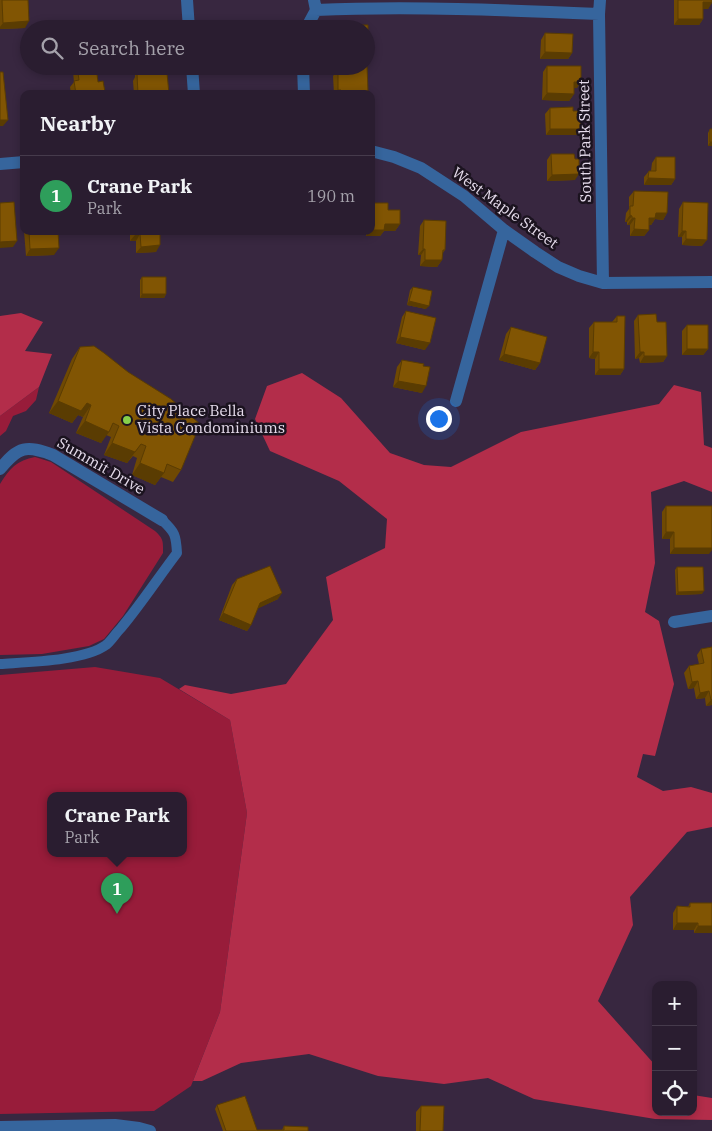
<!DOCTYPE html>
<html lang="en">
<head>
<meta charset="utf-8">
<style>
	body { margin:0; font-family:"IBM Plex Serif",serif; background:#322638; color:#f1f3f6 }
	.controls { position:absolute; right:15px; bottom:15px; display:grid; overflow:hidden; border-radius:10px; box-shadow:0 2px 8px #0003 }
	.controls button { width:45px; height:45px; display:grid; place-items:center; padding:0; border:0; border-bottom:1px solid #463b4c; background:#2a1d30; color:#f1f3f6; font:25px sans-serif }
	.you { position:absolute; left:438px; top:418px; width:18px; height:18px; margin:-12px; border:4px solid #fff; border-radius:50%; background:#1a73e8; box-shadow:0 0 0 8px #1a73e833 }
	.badge { display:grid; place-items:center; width:32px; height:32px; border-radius:50%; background:#86cf4b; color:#fff; font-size:16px; font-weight:700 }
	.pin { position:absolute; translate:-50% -41px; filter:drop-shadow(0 1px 2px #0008) }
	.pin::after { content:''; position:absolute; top:26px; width:18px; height:15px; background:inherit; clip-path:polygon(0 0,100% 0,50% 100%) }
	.popup { position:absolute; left:47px; top:792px; width:140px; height:65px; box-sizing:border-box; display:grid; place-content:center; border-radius:10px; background:#2a1d30; filter:drop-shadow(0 1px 4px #0005); font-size:16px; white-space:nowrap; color:#a5a2ab }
	.popup b { font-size:19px; color:#f1f3f6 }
	.popup::after { content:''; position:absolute; left:50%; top:100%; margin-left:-10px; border:10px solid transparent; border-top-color:#2a1d30 }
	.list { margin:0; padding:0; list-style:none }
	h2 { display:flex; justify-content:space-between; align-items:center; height:65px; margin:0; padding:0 20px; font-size:21px }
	h2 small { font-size:16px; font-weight:400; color:#a5a2ab }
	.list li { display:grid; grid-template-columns:32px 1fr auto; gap:15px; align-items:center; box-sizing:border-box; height:80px; padding:0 20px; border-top:1px solid #463b4c }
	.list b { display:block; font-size:19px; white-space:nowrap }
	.list p { margin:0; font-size:16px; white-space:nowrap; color:#a5a2ab }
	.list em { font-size:16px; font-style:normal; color:#a5a2ab }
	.icon { flex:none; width:28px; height:28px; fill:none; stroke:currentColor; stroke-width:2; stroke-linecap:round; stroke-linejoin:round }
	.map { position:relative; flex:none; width:712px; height:1131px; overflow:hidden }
	.search { position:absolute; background:#2a1d30; box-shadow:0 2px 8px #0003; left:20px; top:20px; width:355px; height:55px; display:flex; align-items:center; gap:12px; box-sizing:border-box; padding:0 18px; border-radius:28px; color:#a5a2ab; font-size:19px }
	.panel { position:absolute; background:#2a1d30; box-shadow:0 2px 8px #0003; left:20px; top:90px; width:355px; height:145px; border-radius:10px }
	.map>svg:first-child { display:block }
	.green { fill:#981c3a; fill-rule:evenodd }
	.forest { fill:#b32d4a }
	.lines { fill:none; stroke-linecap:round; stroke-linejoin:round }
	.service { stroke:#36659d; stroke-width:10 }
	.minor { stroke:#36659d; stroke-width:12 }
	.wall { fill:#6f4903 }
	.shaded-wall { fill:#5a3c02 }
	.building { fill:#815503; stroke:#5a3c02 }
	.poi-dot { fill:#86cf4b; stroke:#1b131f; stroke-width:2 }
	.labels { text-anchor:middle; stroke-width:5; stroke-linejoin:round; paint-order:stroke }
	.street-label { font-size:15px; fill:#e6dcec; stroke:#1b131f }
	.poi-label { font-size:15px; fill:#e6dcec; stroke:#1b131f; text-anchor:start }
</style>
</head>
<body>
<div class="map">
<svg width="712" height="1131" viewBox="0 0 712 1131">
	<rect width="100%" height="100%" fill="#382740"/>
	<!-- green -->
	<path class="green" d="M39,387L36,400L26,411L13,416L6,431L0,436V416Z
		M35,457L51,462L155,531C164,539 163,542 163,553L123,616L104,639L89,646L42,654L0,655V484C9,469 17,460 35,457Z
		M95,667L160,678L230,720L247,813L220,1012L191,1086L154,1111L0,1114V675ZM51,795H183V853H51Z"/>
	<!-- forest -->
	<path class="forest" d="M21,313L43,322L25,351L52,354L39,387L0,416V316Z
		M302,373L341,398L390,453L424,465L451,467L521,432L659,404L674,385L701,392L704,445L712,448V492L684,481L651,492L655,563L645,612L659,621L674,684L655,756L643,754L637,777L663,791L691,787L712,793V827L687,832L630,897L633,925L598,1001L656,1066V1112H693V1095L712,1098V1120L655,1119L534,1099L488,1078L444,1084L378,1076L309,1054L241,1063L202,1081H193L220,1012L247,813L230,720L179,689L185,685L231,694L286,684L333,620L326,577L385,548L387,519L339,481L270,451L255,419L267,386Z"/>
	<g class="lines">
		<!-- service -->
		<path class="service" d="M0,664C27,662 84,661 106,645C111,641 116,633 121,628C141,604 158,578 177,553C176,535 175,532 162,520"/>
		<!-- minor -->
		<path class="minor" d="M187,0L189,29
			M600,0L599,14L603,283
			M316,10C410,6 505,10 599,14
			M307,29L309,23L316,10L314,0
			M192,66L194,94
			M303,66L304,94
			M371,151L394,157L421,168L464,196L504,230L535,252L558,267L579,276L603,283L712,282
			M0,164L24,162
			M456,401L504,230
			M0,469C19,446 26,445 53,455L162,520
			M674,622L712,616
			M0,1127L115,1125L139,1128L150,1131"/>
	</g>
	<!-- wall -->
	<path class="wall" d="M0,0H28L25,28L0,29Z
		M674,0H712L708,9H703V19L699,25H674Z
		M545,33L572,53L568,59H540L541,40Z
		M77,66H96L98,82L104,94H71L70,87L74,82L73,72Z
		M137,66H162V73L169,94H134L133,81L135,77V69Z
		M547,66L577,88H574V94L569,101L542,100L543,72Z
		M341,67L368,91L366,94H334L333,76L338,70H339Z
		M550,108L573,111L577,135H546L545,114Z
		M710,129L712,146H708V133Z
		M551,154L575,180L547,181V160Z
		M656,157L675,179L671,185H644V177L649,171H651L652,163Z
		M634,191L667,213L663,220L655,219L651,225H649V230L644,236H630V225H627V222H625L626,213L629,209V197Z
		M683,202L702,246L682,245V237H678L679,209Z
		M388,210L400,224L395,231H384L380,236H366V231H371Z
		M424,220L445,250L442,254V260L437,267L420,266L421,255H418L420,226Z
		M24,231H58L54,255L26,256Z
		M130,231H160L156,252L136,253V241H130Z
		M142,277L166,294L164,298H140V280Z
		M413,287L426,309L407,305L410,290Z
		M406,311L425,350L396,343L402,317Z
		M638,315L657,322L667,356L663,362L640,363L639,358L635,359L634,321Z
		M617,316L624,369L620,375H595V359L589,358V328L594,322H612Z
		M687,325L708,349L703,355H682V331Z
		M511,327L540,363L535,370L499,360L506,334Z
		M80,347L128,372L181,470L173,482L161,477L155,485L132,475L137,458L133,456L127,463L104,455L111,437L106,435L101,443L76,433L83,417L78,415L72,423L49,413L72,359Z
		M402,360L422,393L393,387L397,367Z
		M666,506L709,554H670V539H662V512Z
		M677,567L702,594L676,595L675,570Z
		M237,579L278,599L258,608L251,625L247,631L219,620L232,585Z
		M712,647V705L706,706L705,698L696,699L694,688L688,689L684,673L689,666L699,664L697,655L701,649Z
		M690,903L712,933H694V930H673V913L677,906L688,907Z
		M217,1105L257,1130H282L284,1126L308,1131H223L215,1109Z
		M421,1106L443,1131H416V1112Z"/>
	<!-- shaded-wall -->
	<path class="shaded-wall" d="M703,2H712V3L708,9H699Z
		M678,19H703L699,25H674Z
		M29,21L25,28L0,29V27L3,23Z
		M545,52L572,53L568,59H540Z
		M574,82H581L577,88H570Z
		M338,90H341L339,94H336Z
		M368,91L366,94H340L341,92Z
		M547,93L574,94L569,101L542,100Z
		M0,120H8L3,126H0Z
		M550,129H581L577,135H546Z
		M710,142H712V146H708Z
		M579,174L575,180L547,181L552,175Z
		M648,178L675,179L671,185H644Z
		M656,213H667L663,220L655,219L651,225L645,224L649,218Z
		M630,215L632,216L627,222H625Z
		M632,218H635L630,225H627Z
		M385,224H400L395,231H384L380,236H366L369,231H371V230Z
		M634,229L649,230L644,236H630Z
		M331,231H355L353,234H329Z
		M682,231H686L682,237H678Z
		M140,234L136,241H130L135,235Z
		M686,239L707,240L702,246L682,245Z
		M17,241L13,247L0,248V242Z
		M160,245L156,252L136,253L141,247Z
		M59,248L54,255L26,256L30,249Z
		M423,249H425L421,255H418Z
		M425,260H442L437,267L420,266Z
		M142,294H166L164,298H140Z
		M409,301L429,306L426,309L407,305Z
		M400,337L430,343L425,350L396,343Z
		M687,349H708L703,355H682Z
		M593,352H599L595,359L589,358Z
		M640,352H644L639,358L635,359Z
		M504,354L540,363L535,370L499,360Z
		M644,356H667L663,362L640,363Z
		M599,369H624L620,375H595Z
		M398,381L426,386L422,393L393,387Z
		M58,401L87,403L91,405L83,417L78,415L72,423L49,413Z
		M85,421L109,432L101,443L76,433Z
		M112,443L141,444L127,463L104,455Z
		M140,463L164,473L155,485L132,475Z
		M666,532H674L670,539H662Z
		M674,548H712V550L709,554H670Z
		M704,591L702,594L676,595L678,592Z
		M282,593L278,599L255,610L260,603Z
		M223,613L251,625L247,631L219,620Z
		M698,681L694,688L688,689L692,682Z
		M709,691L705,698L696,699L700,693Z
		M712,699V705L706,706L711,700Z
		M677,923H698L694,930H673Z
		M698,926H712V933H694Z"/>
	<!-- building -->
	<path class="building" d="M2,0H28L29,21L3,23Z
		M678,0H712V2H703V19H678Z
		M343,25H368V50H366V29H340H342Z
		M545,33L573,34L572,53L545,52Z
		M77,66H96L98,82L103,81L105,92L98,94H76L74,81L79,80Z
		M140,66H162V73H167L169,94H138L137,74H140Z
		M367,66L368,91L341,92V90H338V70H341V67Z
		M547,66H581V82H574V94L547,93Z
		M0,72H3L8,120H0Z
		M573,107V111H581V129H550V108Z
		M710,129H712V142H710Z
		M551,154H574L575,159H579V174L552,175Z
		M656,157H675V179L648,178L649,171H656Z
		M634,191L668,192L667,213H656L655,218H649V230L634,229L635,218H632V216L630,215V206H633Z
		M14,202L17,241L0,242V203Z
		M683,202L708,203L707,240L686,239V231H682Z
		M371,203H388V210H400V224H385L384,230H371Z
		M424,220L446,221L445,250H443L442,260H425V249H423Z
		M29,231H58L59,248L30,249Z
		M134,231H160V245L141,247L140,234L135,235Z
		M142,277H166V294H142Z
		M413,287L432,291L429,306L409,301Z
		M406,311L436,318L430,343L400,337Z
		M656,314L657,322H666L667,356H644V352H640L638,315Z
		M617,316H625L624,369H599V352H593L594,322H617Z
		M687,325H708V349H687Z
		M511,327L547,337L540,363L504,354Z
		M94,346L104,353L128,372L171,399L200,424L181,470L167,464L164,473L140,463L146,446L141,444L135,452L112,443L119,426L113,423L109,432L85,421L91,405L87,403L81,411L58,401L80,347Z
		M402,360L424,364L423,366L430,367L426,386L398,381Z
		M666,506H712V548H674V532H666Z
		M270,566L282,593L260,603L251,625L223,613L237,579Z
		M677,567H703L704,591L678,592Z
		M712,647V699L711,700L709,691L700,693L698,681L692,682L689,666L704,663L701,649Z
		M690,903H712V926H698V923H677V906L690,907Z
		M245,1096L257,1130H284V1126L308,1127V1131H226L217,1105Z
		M421,1106H444L443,1131H420Z"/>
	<!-- markers -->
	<circle class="poi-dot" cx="127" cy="420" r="5"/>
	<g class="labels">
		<!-- street labels -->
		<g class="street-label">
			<text transform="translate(585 141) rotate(-91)" y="5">South Park Street</text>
			<text transform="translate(505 208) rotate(36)" y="5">West Maple Street</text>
			<text transform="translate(101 466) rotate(30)" y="5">Summit Drive</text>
		</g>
		<!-- poi labels -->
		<g class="poi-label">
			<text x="137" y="416">City Place Bella<tspan x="137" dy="17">Vista Condominiums</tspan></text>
		</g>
	</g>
</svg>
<div class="controls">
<button>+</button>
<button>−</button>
<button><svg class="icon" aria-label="locate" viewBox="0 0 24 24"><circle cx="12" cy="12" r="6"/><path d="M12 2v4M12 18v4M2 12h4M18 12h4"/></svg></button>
</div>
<div class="you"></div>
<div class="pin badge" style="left:117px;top:914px;background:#2e9e5b">1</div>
<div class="popup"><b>Crane Park</b>Park</div>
<div class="search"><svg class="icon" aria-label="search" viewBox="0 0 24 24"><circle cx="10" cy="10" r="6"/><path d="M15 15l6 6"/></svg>Search here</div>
<section class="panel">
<h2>Nearby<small></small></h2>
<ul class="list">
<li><span class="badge" style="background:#2e9e5b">1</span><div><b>Crane Park</b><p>Park</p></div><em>190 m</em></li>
</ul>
</section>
</div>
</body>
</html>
